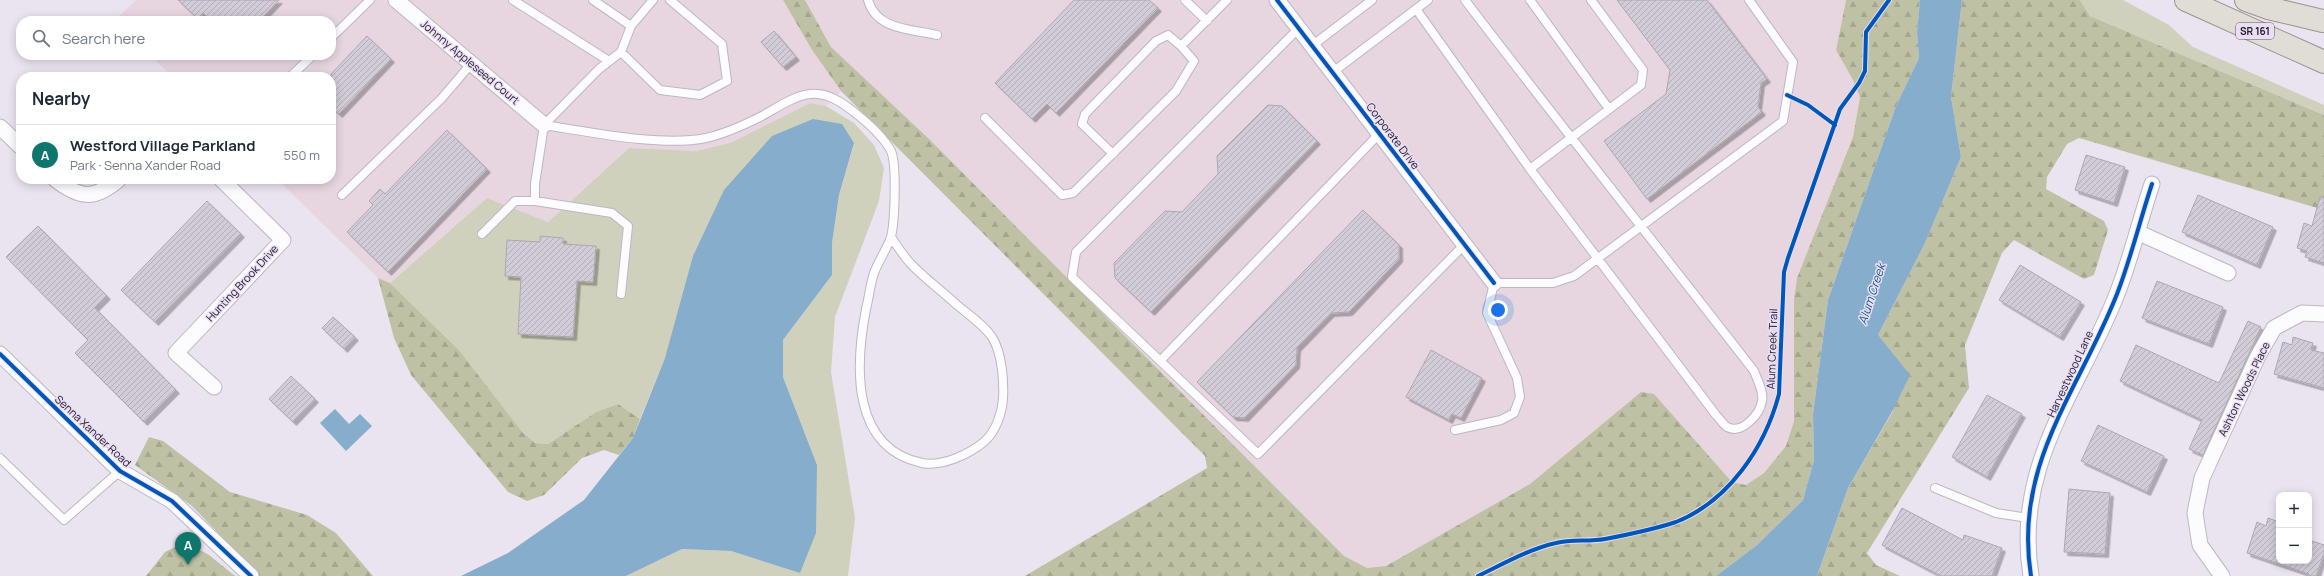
<!DOCTYPE html>
<html lang="en">
<head>
<meta charset="utf-8">
<style>
	body { margin:0; font-family:Manrope,sans-serif; background:#f6f6f7; color:#1f2937 }
	.controls { position:absolute; right:12px; bottom:12px; display:grid; overflow:hidden; border-radius:8px; box-shadow:0 2px 10px #0003 }
	.controls button { width:36px; height:36px; display:grid; place-items:center; padding:0; border:0; border-bottom:1px solid #e0e1e3; background:#fff; color:#1f2937; font:20px sans-serif }
	.you { position:absolute; left:1498px; top:310px; width:14px; height:14px; margin:-10px; border:3px solid #fff; border-radius:50%; background:#1a73e8; box-shadow:0 0 0 6px #1a73e833 }
	.badge { display:grid; place-items:center; width:26px; height:26px; border-radius:50%; background:#0f766e; color:#fff; font-size:13px; font-weight:700 }
	.pin { position:absolute; translate:-50% -33px; filter:drop-shadow(0 1px 2px #0008) }
	.pin::after { content:''; position:absolute; top:21px; width:14px; height:12px; background:inherit; clip-path:polygon(0 0,100% 0,50% 100%) }
	.list { margin:0; padding:0; list-style:none }
	h2 { display:flex; justify-content:space-between; align-items:center; height:52px; margin:0; padding:0 16px; font-size:17px }
	h2 small { font-size:13px; font-weight:400; color:#747a83 }
	.list li { display:grid; grid-template-columns:26px 1fr auto; gap:12px; align-items:center; box-sizing:border-box; height:60px; padding:0 16px; border-top:1px solid #e0e1e3 }
	.list b { display:block; font-size:15px; white-space:nowrap }
	.list p { margin:0; font-size:13px; white-space:nowrap; color:#747a83 }
	.list em { font-size:13px; font-style:normal; color:#747a83 }
	.icon { flex:none; width:22px; height:22px; fill:none; stroke:currentColor; stroke-width:2; stroke-linecap:round; stroke-linejoin:round }
	.map { position:relative; flex:none; width:2324px; height:576px; overflow:hidden }
	.search { position:absolute; background:#fff; box-shadow:0 2px 10px #0003; left:16px; top:16px; width:320px; height:44px; display:flex; align-items:center; gap:10px; box-sizing:border-box; padding:0 14px; border-radius:16px; color:#747a83; font-size:15px }
	.panel { position:absolute; background:#fff; box-shadow:0 2px 10px #0003; left:16px; top:72px; width:320px; height:112px; border-radius:16px }
	.map>svg:first-child { display:block }
	.commercial { fill:#e7d6e0 }
	.green { fill:#d0d1bc }
	.forest { fill:url(#forest-firs) }
	.water { fill:#86adcb }
	.building { fill:url(#building-hatch); stroke:#aca8b1; filter:url(#shadow) }
	.lines { fill:none; stroke-linecap:round; stroke-linejoin:round }
	.lane-casing { stroke:#bcb7c1; stroke-width:10 }
	.street-casing { stroke:#bcb7c1; stroke-width:17 }
	.primary-casing { stroke:#9b948b; stroke-width:24 }
	.lane { stroke:#fcfbfd; stroke-width:8 }
	.street { stroke:#fcfbfd; stroke-width:15 }
	.primary { stroke:#e0dcd6; stroke-width:22 }
	.cycleway-casing { stroke:#eadef6; stroke-width:6 }
	.cycleway { stroke:#0057b8; stroke-width:4 }
	.labels { text-anchor:middle; stroke-width:3; stroke-linejoin:round; paint-order:stroke }
	.shield { fill:#eadef6; stroke:#605966; stroke-width:1 }
	.shield-label { font-size:10px; font-weight:bold; fill:#252029 }
	.street-label { font-size:11px; fill:#252029; stroke:#eadef6 }
	.water-label { font-size:12px; font-style:italic; fill:#135a80; stroke:#eadef6 }
</style>
</head>
<body>
<div class="map">
<svg width="2324" height="576" viewBox="0 0 2324 576">
	<defs>
		<pattern id="forest-firs" width="22" height="20" patternUnits="userSpaceOnUse"><rect width="22" height="20" fill="#bfc1a5"/><path d="M5 1l3.5 6h-7zM16 11l3.5 6h-7z" fill="#a4a68e"/></pattern>
		<pattern id="building-hatch" width="6" height="6" patternUnits="userSpaceOnUse"><rect width="6" height="6" fill="#d1ccd7"/><path d="M-1 1l2-2M0 6l6-6M5 7l2-2" fill="none" stroke="#b3afb9"/></pattern>
		<filter id="shadow"><feDropShadow dx="3.5" dy="3.5" stdDeviation="0" flood-color="#0004"/></filter>
	</defs>
	<rect width="100%" height="100%" fill="#eae4f0"/>
	<!-- commercial -->
	<path class="commercial" d="M136,0H783L812,50L841,91L826,106L810,103L730,143L696,151L629,148L548,222L487,198L390,283L378,278L277,179H331V77H173L150,55H331V21L115,20Z
		M805,0H1846L1836,50L1853,80L1860,97L1853,137L1797,278L1794,299V421L1786,446L1764,473L1746,485L1732,482L1654,394L1641,392L1530,484L1386,566L1367,568L1344,557L831,47Z"/>
	<!-- green -->
	<path class="green" d="M2080,0H2123L2169,25L2193,47L2324,105V115L2090,16Z
		M810,103L826,106L854,123L874,145L884,168L879,201L835,317L831,372L855,518L848,576H626L682,549L731,551L800,573L817,465L783,377V340L832,275V243L839,195L854,144L665,358L640,419L618,404L596,412L548,444L535,443L522,433L459,350L390,283L487,198L548,222L629,148L696,151L730,143Z"/>
	<!-- forest -->
	<path class="forest" d="M783,0H805L831,47L929,139L1344,556L1367,568L1386,566L1530,484L1641,392L1654,394L1732,482L1746,485L1764,473L1786,446L1794,421V299L1797,278L1853,137L1860,97L1853,80L1836,50L1846,0H1920L1917,32L1919,58L1896,106L1828,300L1813,414L1814,460L1803,500L1757,545L1716,576H1025L1207,468L1205,456L841,91L812,50Z
		M1962,0H2080L2090,16L2324,115V210L2079,138L2067,144L2047,177L2046,189L2104,221L2108,230L2094,275L2084,279L2014,240L2002,253L1965,345L1969,388L1867,553L1876,565L1900,576H1817L1848,488L1893,411L1878,335L1925,243L1961,157L1951,97Z
		M378,278L390,283L459,350L522,432L535,443L548,444L596,412L618,404L640,419L633,438L619,455L604,450L582,458L544,495L527,501L508,492L411,375L394,338Z
		M149,437L163,441L230,492L307,515L336,533L373,576H260L192,506L135,465Z
		M185,542L209,555L235,576H146L165,552Z"/>
	<!-- water -->
	<path class="water" d="M1920,0H1962L1951,97L1961,157L1925,243L1878,335L1910,375L1893,410L1848,488L1817,576H1716L1757,545L1803,500L1814,460L1813,414L1828,300L1896,106L1919,58L1917,32Z
		M813,119L842,124L854,143L839,195L832,243V275L783,340V377L817,465L816,533L800,573L731,551L682,549L626,576H461L508,553L584,500L633,438L665,358L693,256L724,190L772,136Z
		M335,409L349,424L360,414L372,426L346,451L320,423Z"/>
	<!-- building -->
	<path class="building" d="M178,0H279L259,21H211L203,13L198,19Z
		M1074,0H1149L1158,8L1056,113L1047,104L1032,119L995,83Z
		M1617,0H1707L1767,79L1761,83L1758,107L1762,112L1647,199L1604,141L1666,94L1670,70Z
		M774,31L796,57L783,67L761,42Z
		M367,36L391,59L339,114L331,107V74Z
		M1268,105L1282,106L1317,141L1151,312L1115,278L1114,263L1165,211L1182,212L1218,174L1217,156Z
		M447,130L487,169L388,272L347,232L373,205L369,201L380,189L385,194Z
		M2086,155L2125,167L2114,203L2075,190Z
		M2198,195L2273,227L2257,265L2182,232Z
		M2320,197L2324,198V263L2305,257L2307,251L2297,248L2304,223L2312,226Z
		M207,201L241,234L155,322L121,290Z
		M1363,210L1399,245V259L1349,312L1331,313L1297,348L1296,365L1245,418L1233,417L1197,382Z
		M38,226L107,296L95,308L176,390L144,422L75,353L88,340L6,257Z
		M540,236L563,238V244L596,246L593,282L577,281L573,337L518,334L521,277L505,276L507,240L540,242Z
		M2020,265L2081,302L2060,337L1999,300Z
		M2157,281L2223,307L2209,344L2142,318Z
		M333,317L355,337L344,349L322,328Z
		M2248,321L2261,327L2203,455L2189,449L2202,420L2120,381L2136,345L2219,383Z
		M2293,337L2313,343L2311,350L2324,353V388L2274,374L2283,342L2292,345Z
		M1431,350L1482,378L1461,418L1452,414L1449,420L1406,397Z
		M291,376L315,399L293,422L269,399Z
		M1987,395L2022,414L1987,477L1952,457Z
		M2098,425L2164,456L2147,492L2081,461Z
		M2069,489L2110,493L2105,554L2064,552Z
		M1902,508L1963,540L1964,535L2002,548L1992,576H1941L1882,545Z
		M2268,518L2279,522V561H2309V540L2324,545V553L2316,576H2309V574L2247,553L2257,522L2266,526Z"/>
	<g class="lines">
		<!-- lane casing -->
		<g class="lane-casing">
			<path id="lane" d="M513,0L609,61
				M593,0L631,26L621,52L599,69L544,125L535,184V201L612,213L628,226L621,294
				M868,0C876,30 911,29 937,35
				M1185,0L1207,21
				M1465,0C1560,125 1658,247 1754,371C1757,379 1764,392 1762,401C1760,414 1742,435 1727,427C1723,424 1719,418 1716,415L1530,169
				M1530,0L1609,109
				M1416,9L1530,169L1641,85L1643,70L1591,0
				M631,26L653,0
				M1299,28L1076,252L1072,277L1258,454L1464,245
				M331,38L370,0
				M1313,45L1372,0
				M621,52L660,90L700,95L727,81L722,44L670,0
				M1333,72L1428,0
				M290,77L313,55
				M985,118L1062,195L1073,193L1176,91L1194,61L1181,46L1227,0
				M544,125C590,132 661,147 706,138C724,134 744,125 760,117C777,108 798,92 818,94C833,95 848,107 859,116C870,125 884,138 891,151C897,164 895,227 890,240C885,252 878,262 874,273C870,285 869,298 866,309C855,366 851,448 922,463C942,467 970,454 985,441C996,431 1002,413 1003,399C1004,380 1002,353 992,337C983,324 969,315 957,305C942,291 924,278 910,263C903,255 897,246 891,237
				M1113,154L1082,124L1085,114L1156,41L1168,35L1181,46
				M342,195L442,98L471,64
				M482,234L515,201H535
				M1160,361L1380,133
				M1455,430L1501,420L1514,413L1520,397L1517,378L1487,313L1494,283H1553L1574,276L1783,121L1793,62L1749,0
				M0,458L64,520L120,471
				M1935,488L1996,513L2028,518"/>
		</g>
		<!-- street casing -->
		<g class="street-casing">
			<path id="street" d="M396,0L544,125
				M1277,0L1494,283
				M0,127L21,147
				M55,179C80,199 95,200 119,179
				M2137,232L2228,273
				M0,354L120,471L172,501L251,576
				M214,387L176,353L283,240L221,179
				M2031,576C2013,464 2079,391 2117,294C2131,258 2140,220 2152,184
				M2222,576L2200,545L2195,513L2202,478L2258,356L2274,328L2302,313L2324,314"/>
		</g>
		<!-- primary casing -->
		<g class="primary-casing">
			<path id="primary" d="M2186,0L2324,62
				M2246,0L2268,8L2323,21"/>
		</g>
		<!-- lane -->
		<use href="#lane" class="lane"/>
		<!-- street -->
		<use href="#street" class="street"/>
		<!-- primary -->
		<use href="#primary" class="primary"/>
		<!-- cycleway casing -->
		<g class="cycleway-casing">
			<path id="cycleway" d="M1277,0L1494,283
				M1787,95L1808,105L1835,125
				M0,354L120,471L172,501L251,576
				M1478,576C1503,564 1529,549 1556,543C1572,539 1589,542 1605,539C1626,535 1655,529 1676,522C1729,501 1765,447 1779,394L1784,272L1788,258L1840,109L1859,83L1865,71L1866,32L1889,0
				M2031,576C2013,464 2079,391 2117,294C2131,258 2140,220 2152,184"/>
		</g>
		<!-- cycleway -->
		<use href="#cycleway" class="cycleway"/>
	</g>
	<g class="labels">
		<!-- shield labels -->
		<rect class="shield" x="2236" y="23" width="38" height="16" rx="3"/>
		<g class="shield-label">
			<text x="2255" y="35">SR 161</text>
		</g>
		<!-- street labels -->
		<g class="street-label">
			<text transform="translate(470 62) rotate(40)" y="4">Johnny Appleseed Court</text>
			<text transform="translate(1393 136) rotate(53)" y="4">Corporate Drive</text>
			<text transform="translate(242 283) rotate(-47)" y="4">Hunting Brook Drive</text>
			<text transform="translate(1772 349) rotate(-88)" y="4">Alum Creek Trail</text>
			<text transform="translate(2070 374) rotate(-65)" y="4">Harvestwood Lane</text>
			<text transform="translate(2244 389) rotate(-64)" y="4">Ashton Woods Place</text>
			<text transform="translate(93 431) rotate(43)" y="4">Senna Xander Road</text>
		</g>
		<!-- water labels -->
		<g class="water-label">
			<text transform="translate(1872 294) rotate(-72)" y="4">Alum Creek</text>
		</g>
	</g>
</svg>
<div class="controls">
<button>+</button>
<button>−</button>
</div>
<div class="you"></div>
<div class="pin badge" style="left:188px;top:565px">A</div>
<div class="search"><svg class="icon" aria-label="search" viewBox="0 0 24 24"><circle cx="10" cy="10" r="6"/><path d="M15 15l6 6"/></svg>Search here</div>
<section class="panel">
<h2>Nearby<small></small></h2>
<ul class="list">
<li><span class="badge">A</span><div><b>Westford Village Parkland</b><p>Park · Senna Xander Road</p></div><em>550 m</em></li>
</ul>
</section>
</div>
</body>
</html>
